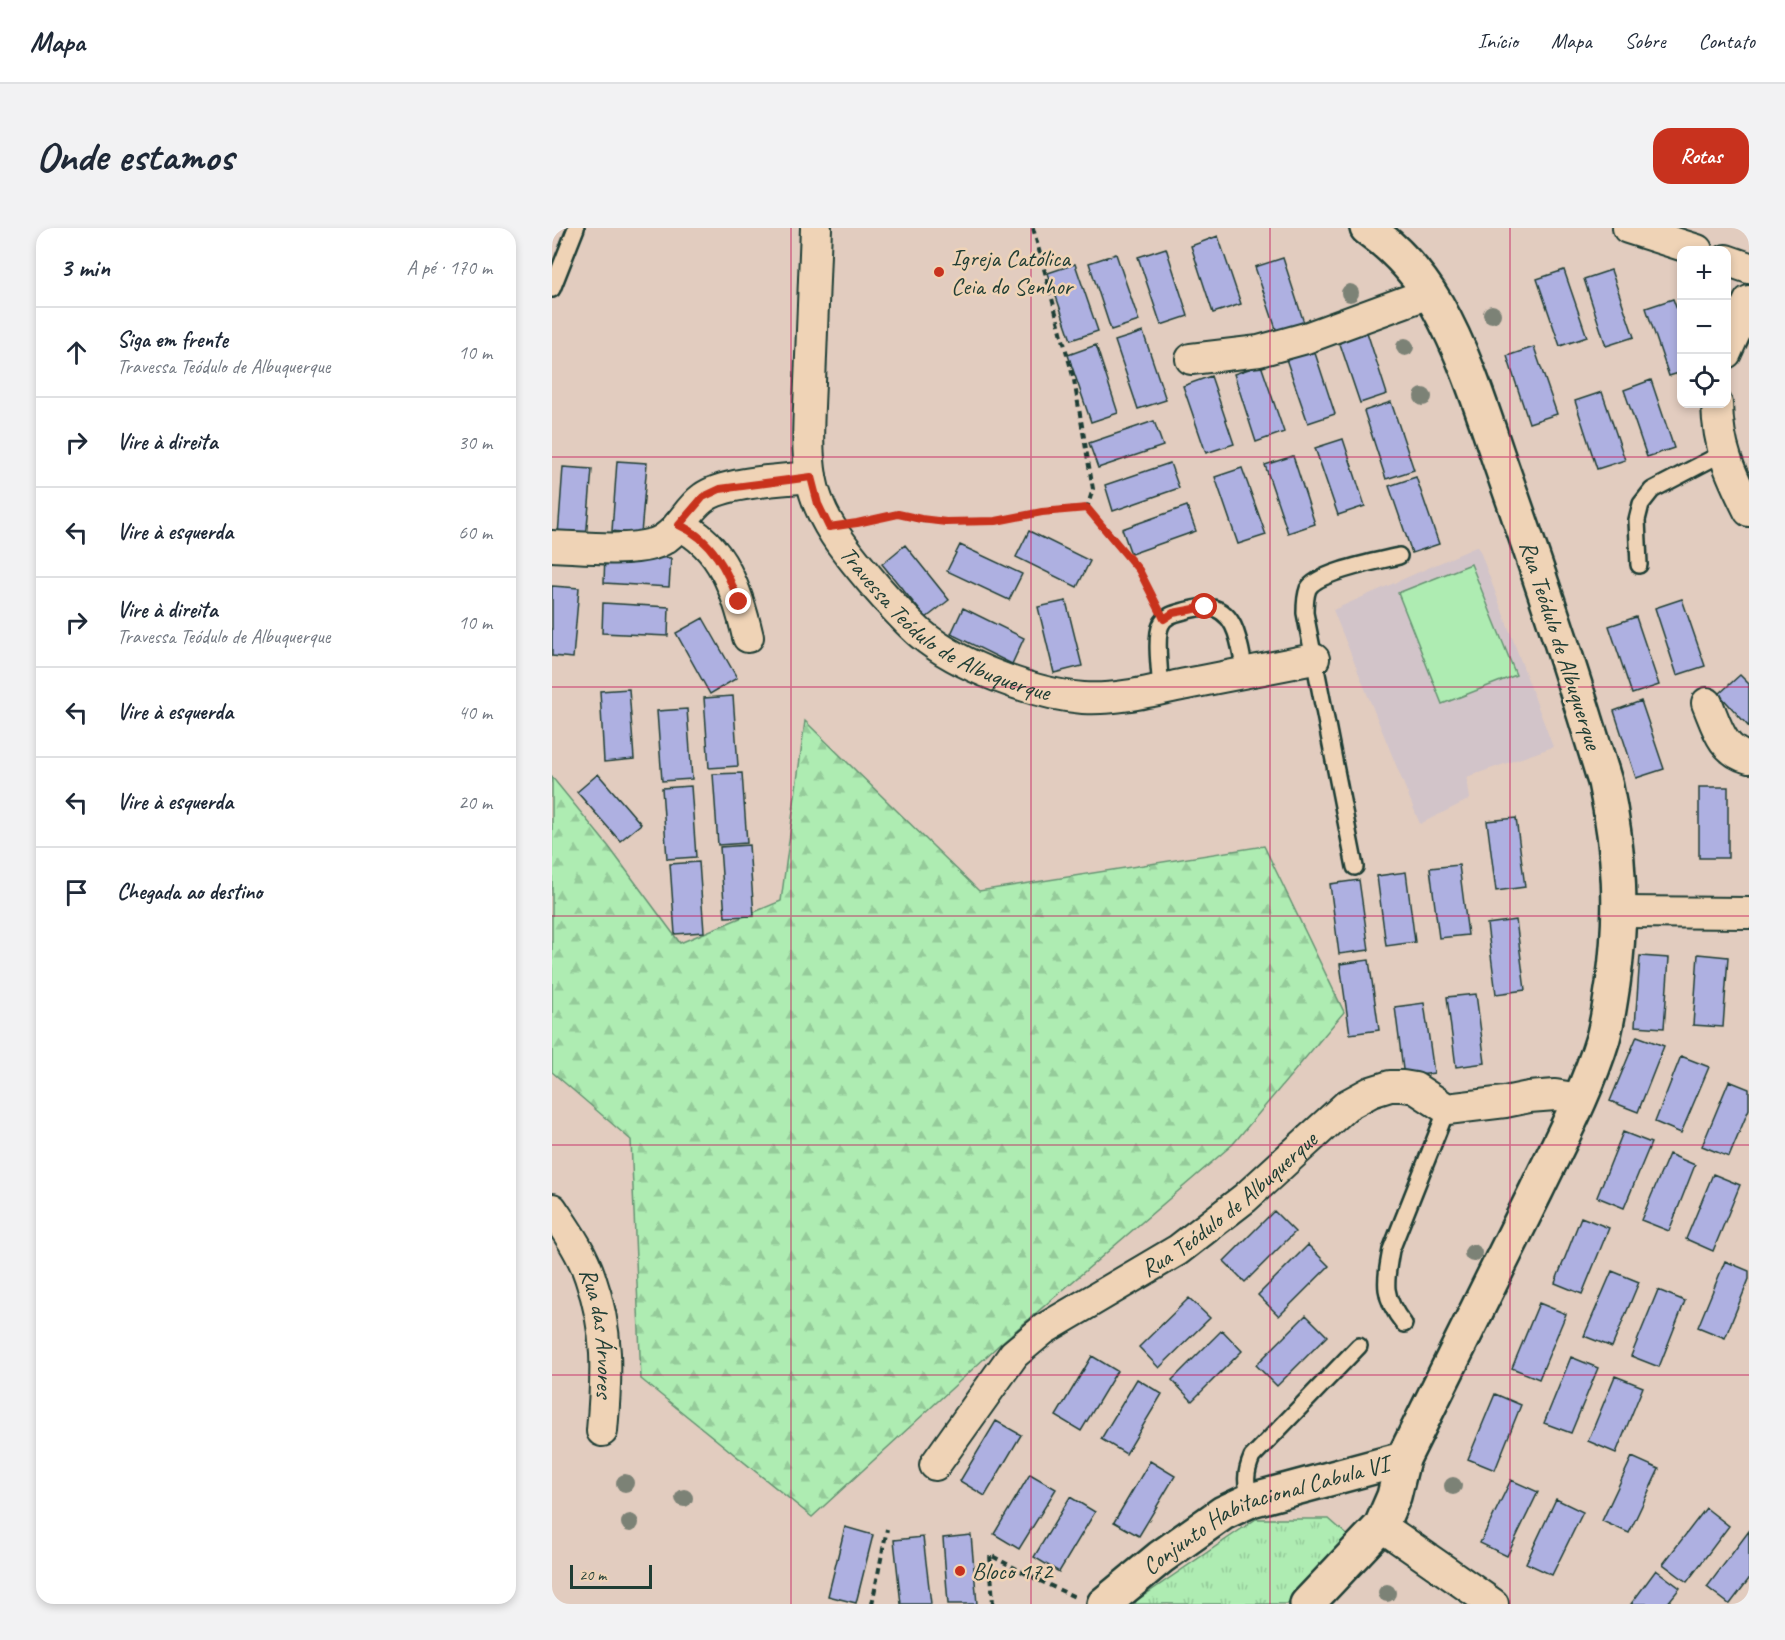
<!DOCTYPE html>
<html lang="pt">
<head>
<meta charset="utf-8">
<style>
	body { margin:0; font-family:Caveat,sans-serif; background:#f2f2f3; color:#1f2937 }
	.controls { position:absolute; right:18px; top:18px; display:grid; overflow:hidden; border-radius:12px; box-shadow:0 3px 9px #0003 }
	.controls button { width:54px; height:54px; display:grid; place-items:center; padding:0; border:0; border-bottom:2px solid #e0e1e3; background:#fff; color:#1f2937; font:30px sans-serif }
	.scale { position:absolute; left:18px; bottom:15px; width:82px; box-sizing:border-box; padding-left:6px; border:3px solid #1f3d34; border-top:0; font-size:16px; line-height:21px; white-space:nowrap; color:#1f3d34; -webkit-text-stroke:4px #efd3b6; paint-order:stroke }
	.stop { position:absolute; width:18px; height:18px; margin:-14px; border:4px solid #c8321e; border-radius:50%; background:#fff }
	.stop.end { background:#c8321e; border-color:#fff; box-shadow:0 2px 6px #0008 }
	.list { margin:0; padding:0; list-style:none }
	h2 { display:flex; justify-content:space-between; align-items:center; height:78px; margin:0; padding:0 24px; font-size:26px }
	h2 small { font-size:20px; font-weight:400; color:#747a83 }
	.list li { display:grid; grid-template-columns:39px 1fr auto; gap:18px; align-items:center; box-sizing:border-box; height:90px; padding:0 24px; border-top:2px solid #e0e1e3 }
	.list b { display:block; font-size:22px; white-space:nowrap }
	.list p { margin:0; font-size:20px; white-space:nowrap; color:#747a83 }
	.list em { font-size:20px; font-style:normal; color:#747a83 }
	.icon { flex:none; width:33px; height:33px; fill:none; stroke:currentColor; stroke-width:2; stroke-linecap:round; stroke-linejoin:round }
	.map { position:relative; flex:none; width:1197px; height:1376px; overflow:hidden; border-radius:18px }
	header { display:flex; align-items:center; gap:36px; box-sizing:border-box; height:84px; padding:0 30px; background:#fff; border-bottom:2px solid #e0e1e3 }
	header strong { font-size:28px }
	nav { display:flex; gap:33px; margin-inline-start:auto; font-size:21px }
	.intro { display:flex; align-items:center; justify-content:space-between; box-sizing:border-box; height:144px; padding:0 36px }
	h1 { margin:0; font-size:42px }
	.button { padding:15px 27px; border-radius:18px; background:#c8321e; color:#fff; font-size:21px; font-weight:700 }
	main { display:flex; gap:36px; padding:0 36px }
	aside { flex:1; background:#fff; border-radius:18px; box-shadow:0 3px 9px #0003 }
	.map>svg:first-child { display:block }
	.built { fill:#d2c4c9 }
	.forest { fill:url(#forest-firs); stroke:#669473; stroke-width:1.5 }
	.park { fill:url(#park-tufts); stroke:#669473; stroke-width:1.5 }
	.pitch { fill:#aeecb2; stroke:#669473; stroke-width:1.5 }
	.building { fill:#aeb0e1; stroke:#1f3d34; stroke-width:1.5 }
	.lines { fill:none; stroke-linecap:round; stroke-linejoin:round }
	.lane-casing { stroke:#1f3d34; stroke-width:20 }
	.street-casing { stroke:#1f3d34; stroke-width:34 }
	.secondary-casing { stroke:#1f3d34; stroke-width:38 }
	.path { stroke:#1f3d34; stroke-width:4; stroke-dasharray:6 4.5; stroke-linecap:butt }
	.lane { stroke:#efd3b6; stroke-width:15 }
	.street { stroke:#efd3b6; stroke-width:30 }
	.secondary { stroke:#efd3b6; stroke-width:33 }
	.tree { fill:#7b8276 }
	.route { stroke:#c8321e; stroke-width:8 }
	.grid { fill:none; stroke:#c2185b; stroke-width:1.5; stroke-opacity:0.55 }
	.poi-dot { fill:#c8321e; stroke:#efd3b6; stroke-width:2 }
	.labels { text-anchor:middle; stroke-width:5; stroke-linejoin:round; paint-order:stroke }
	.poi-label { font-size:24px; fill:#1f3d34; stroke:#efd3b6; text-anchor:start }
	.street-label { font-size:24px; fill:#1f3d34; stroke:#efd3b6 }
</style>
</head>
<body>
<header>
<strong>Mapa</strong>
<nav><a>Início</a><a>Mapa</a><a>Sobre</a><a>Contato</a></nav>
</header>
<div class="intro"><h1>Onde estamos</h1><a class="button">Rotas</a></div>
<main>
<aside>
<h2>3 min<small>A pé · 170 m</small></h2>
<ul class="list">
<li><svg class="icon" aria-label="ahead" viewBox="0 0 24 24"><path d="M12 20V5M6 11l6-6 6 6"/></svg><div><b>Siga em frente</b><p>Travessa Teódulo de Albuquerque</p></div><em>10 m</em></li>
<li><svg class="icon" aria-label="right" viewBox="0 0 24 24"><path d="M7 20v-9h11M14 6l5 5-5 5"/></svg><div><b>Vire à direita</b></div><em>30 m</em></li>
<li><svg class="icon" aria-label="left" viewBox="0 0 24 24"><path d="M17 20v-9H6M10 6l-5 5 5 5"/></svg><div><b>Vire à esquerda</b></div><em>60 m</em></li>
<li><svg class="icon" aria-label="right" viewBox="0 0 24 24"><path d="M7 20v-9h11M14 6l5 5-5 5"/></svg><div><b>Vire à direita</b><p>Travessa Teódulo de Albuquerque</p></div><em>10 m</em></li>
<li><svg class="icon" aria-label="left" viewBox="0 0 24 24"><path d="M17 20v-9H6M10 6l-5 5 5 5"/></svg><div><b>Vire à esquerda</b></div><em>40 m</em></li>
<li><svg class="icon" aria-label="left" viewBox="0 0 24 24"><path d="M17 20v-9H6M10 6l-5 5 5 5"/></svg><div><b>Vire à esquerda</b></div><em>20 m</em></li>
<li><svg class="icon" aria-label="arrive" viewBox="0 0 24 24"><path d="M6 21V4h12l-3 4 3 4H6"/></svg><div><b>Chegada ao destino</b></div></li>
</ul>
</aside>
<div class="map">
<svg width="1197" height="1376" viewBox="0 0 1197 1376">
	<defs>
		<pattern id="forest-firs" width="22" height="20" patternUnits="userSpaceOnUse" patternTransform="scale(1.5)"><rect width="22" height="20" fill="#aeecb2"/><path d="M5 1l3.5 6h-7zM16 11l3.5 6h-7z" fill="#95cb9a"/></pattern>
		<pattern id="park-tufts" width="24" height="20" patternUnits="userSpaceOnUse" patternTransform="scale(1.5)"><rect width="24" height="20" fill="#aeecb2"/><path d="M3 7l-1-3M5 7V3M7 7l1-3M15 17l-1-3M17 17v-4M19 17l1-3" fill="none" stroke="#95cb9a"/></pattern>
	</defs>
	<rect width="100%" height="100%" fill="#e2ccbf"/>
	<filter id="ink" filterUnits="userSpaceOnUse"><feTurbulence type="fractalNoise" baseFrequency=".0167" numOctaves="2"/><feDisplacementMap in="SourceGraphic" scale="12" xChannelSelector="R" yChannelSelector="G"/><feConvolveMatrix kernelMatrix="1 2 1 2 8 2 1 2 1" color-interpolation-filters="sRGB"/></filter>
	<g filter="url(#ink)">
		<!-- built -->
		<path class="built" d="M926,318L1001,519L915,549L918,571L868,596L781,382Z"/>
		<!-- forest -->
		<path class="forest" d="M253,493L427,663L712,618L792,784L681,916L448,1116L260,1289L89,1151L79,912L0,844V549L57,619L128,715L229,673Z"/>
		<!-- park -->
		<path class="park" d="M704,1291H777L802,1313L741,1376H583L584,1373Z"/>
		<!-- pitch -->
		<path class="pitch" d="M919,336L964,447L890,476L846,365Z"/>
		<!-- building -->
		<path class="building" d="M666,8L689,76L661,85L639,18Z
			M614,20L636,88L609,97L586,29Z
			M564,26L587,93L559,102L537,35Z
			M731,30L753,98L726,107L703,39Z
			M523,36L546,103L519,112L496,45Z
			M1012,42L1035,109L1008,118L985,51Z
			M1059,42L1082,109L1054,118L1032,51Z
			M1121,71L1130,95V144L1117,148L1094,80Z
			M813,98L835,166L808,175L785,107Z
			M591,104L614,172L586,181L563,113Z
			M544,117L566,185L539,194L516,127Z
			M761,119L783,186L756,195L733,128Z
			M982,119L1005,186L977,195L955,128Z
			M709,137L732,204L704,214L682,146Z
			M659,148L682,216L654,225L631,158Z
			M1099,152L1122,220L1095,229L1072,162Z
			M1050,164L1073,232L1045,241L1023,173Z
			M839,174L862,242L834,251L812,183Z
			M602,193L611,218L546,240L537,215Z
			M791,211L813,278L786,287L763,220Z
			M741,228L763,296L736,305L713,237Z
			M65,233L95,235L89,306L60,303Z
			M618,235L627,260L561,283L553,257Z
			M11,239L40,241L34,311L6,308Z
			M690,240L714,307L686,316L663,249Z
			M864,249L887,316L860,325L837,258Z
			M635,278L644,303L579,326L570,301Z
			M477,303L538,333L525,359L464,329Z
			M353,317L397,372L374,390L330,336Z
			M408,317L470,346L457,372L395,343Z
			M53,326L119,330L117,359L52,355Z
			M0,358L27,360L21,430L0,428Z
			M1130,371L1153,438L1125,447L1103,380Z
			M514,373L530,438L502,445L486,379Z
			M51,375L117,379L116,408L50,405Z
			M411,380L472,410L460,436L399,406Z
			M1084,389L1107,457L1080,466L1057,398Z
			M151,390L185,450L158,466L124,405Z
			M1188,447L1197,456V499L1167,466Z
			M77,461L82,531L52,534L48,463Z
			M181,468L186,538L157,540L152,470Z
			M1089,473L1112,541L1084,550L1062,483Z
			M135,481L140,551L110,553L105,483Z
			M190,545L195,615L166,617L161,546Z
			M46,546L89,596L68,613L25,564Z
			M139,558L144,629L115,631L110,560Z
			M1147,559H1176V630H1147Z
			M964,590L973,659L944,663L935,593Z
			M197,617L202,688L173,689L168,619Z
			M147,634L152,704L123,706L118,636Z
			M907,637L916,707L887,710L878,640Z
			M854,644L863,714L834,718L825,648Z
			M807,652L817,722L787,726L778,656Z
			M964,692L973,762L944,766L935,696Z
			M1146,726L1176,729L1171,799L1141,797Z
			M1088,728L1117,730L1112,800L1083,798Z
			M817,732L827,802L798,806L788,736Z
			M924,766L933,835L904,839L895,769Z
			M872,775L882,845L852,849L843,779Z
			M1085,808L1112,818L1086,884L1058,873Z
			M1129,828L1157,839L1129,905L1103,894Z
			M1177,853L1197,861V881L1177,929L1150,918Z
			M1071,904L1099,915L1072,980L1045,969Z
			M1117,926L1143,937L1117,1003L1089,992Z
			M1161,946L1188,957L1161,1023L1134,1011Z
			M722,983L743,1004L693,1054L672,1033Z
			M1029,989L1057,1000L1030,1066L1003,1055Z
			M756,1017L777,1038L727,1088L706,1067Z
			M1173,1033L1197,1043V1051L1173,1110L1146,1099Z
			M1060,1043L1087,1054L1060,1119L1032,1108Z
			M1106,1062L1133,1073L1107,1139L1079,1128Z
			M637,1070L658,1090L607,1140L587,1119Z
			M987,1075L1014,1086L987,1151L960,1140Z
			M754,1087L775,1108L725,1158L704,1137Z
			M670,1102L690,1123L640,1173L620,1152Z
			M540,1128L565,1143L529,1203L504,1188Z
			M1019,1129L1046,1140L1019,1205L992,1195Z
			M1063,1148L1091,1159L1064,1225L1036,1213Z
			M585,1151L610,1166L574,1226L549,1211Z
			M943,1166L969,1177L943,1242L916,1231Z
			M444,1193L469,1207L433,1268L408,1253Z
			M1080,1229L1107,1241L1077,1305L1050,1293Z
			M598,1233L623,1248L587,1308L562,1294Z
			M478,1246L504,1261L467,1321L442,1306Z
			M959,1252L986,1264L955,1328L928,1315Z
			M518,1269L543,1284L507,1344L482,1329Z
			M1004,1271L1031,1284L1000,1347L974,1335Z
			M1154,1280L1177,1298L1135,1354L1111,1336Z
			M293,1299L321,1307L304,1375L276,1368Z
			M1197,1303V1351L1178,1376H1177L1155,1359Z
			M419,1307L425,1376H396L391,1310Z
			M371,1309L379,1376H349L342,1312Z
			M1104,1342L1128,1360L1115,1376H1079Z"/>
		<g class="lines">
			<!-- lane casing -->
			<g class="lane-casing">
				<path id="lane" d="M0,61L24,0
					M1087,337L1085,292L1089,276L1100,262L1171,225
					M609,461C608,446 603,409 609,397C614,386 626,385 636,382C642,381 648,379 654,379C686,380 688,421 693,444
					M803,639L753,385C753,377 753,369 756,361C765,344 827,333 847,328
					M852,1096C830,1069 833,1055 839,1022L895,881
					M699,1272C693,1256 693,1245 700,1229L807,1118"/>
			</g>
			<!-- street casing -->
			<g class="street-casing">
				<g id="street">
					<path id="s1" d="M264,0C262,51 260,103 258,154C257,185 254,218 259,249C266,292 297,327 325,360C339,376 353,392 369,406C407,438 481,466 531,470C565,472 600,463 634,456C677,448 720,439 762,431"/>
					<path d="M1076,0L1145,22"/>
					<path d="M1174,32L1197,40"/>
					<path d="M1174,125L1197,73"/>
					<path d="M639,131L707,123L754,110L877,65"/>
					<path d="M1165,176C1166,219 1178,245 1197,283"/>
					<path d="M127,297C171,317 186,366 196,409"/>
					<path d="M0,318C30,319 73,324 101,316C124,310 133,283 151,270C172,254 231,252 259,249"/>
					<path d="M1155,475C1165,499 1170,523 1197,530"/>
					<path d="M1068,684L1197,685"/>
					<path id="s2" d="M0,981C14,1002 30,1024 38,1049C57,1103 55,1147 50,1203"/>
					<path id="s3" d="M383,1237L462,1126L492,1101L626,1022L693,970L795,877L819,864L838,858H851L863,860L895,881L953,874L977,869L1003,867L1028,871"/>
					<path d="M829,1298L941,1376"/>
				</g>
			</g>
			<!-- secondary casing -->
			<g class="secondary-casing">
				<g id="secondary">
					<path id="s4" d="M552,1376L609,1329L671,1285L699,1272L851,1231"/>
					<path d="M755,1376L829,1298L842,1268L851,1231C895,1142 940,1053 984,963C1008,913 1035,863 1051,810C1056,792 1058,774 1061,756C1071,685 1068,624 1053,554C1022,451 988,348 952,246C932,189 915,130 885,77C868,48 843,20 815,0"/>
				</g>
			</g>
			<!-- path -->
			<path class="path" d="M481,0L522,152L541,261L535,280
				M309,294L346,286L369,292L394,294L444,293L490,284L535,280L587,342L604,375
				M320,1376L335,1301
				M441,1376L438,1327L484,1351L523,1369"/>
			<!-- lane -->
			<use href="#lane" class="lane"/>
			<!-- street -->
			<use href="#street" class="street"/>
			<!-- secondary -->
			<use href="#secondary" class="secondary"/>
		</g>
		<!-- trees -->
		<g class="tree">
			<circle cx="798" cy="65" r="9"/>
			<circle cx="940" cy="86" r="9"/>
			<circle cx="853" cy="119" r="9"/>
			<circle cx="871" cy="169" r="9"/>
			<circle cx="921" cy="1025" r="9"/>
			<circle cx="73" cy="1255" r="9"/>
			<circle cx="901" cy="1258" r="9"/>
			<circle cx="132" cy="1270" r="9"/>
			<circle cx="78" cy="1295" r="9"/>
			<circle cx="835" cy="1365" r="9"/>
		</g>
	</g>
	<g class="lines" filter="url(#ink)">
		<!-- route -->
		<path class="route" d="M187,374C175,342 160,311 127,297L151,269L168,261L259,249L266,276L277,299L305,295L346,286L369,291L394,294L444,293L490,284L535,280L587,342L612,391L621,385L653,379"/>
	</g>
	<!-- grid -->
	<path class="grid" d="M239,0V1376M479,0V1376M718,0V1376M958,0V1376M0,229H1197M0,459H1197M0,688H1197M0,917H1197M0,1147H1197"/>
	<!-- markers -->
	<g class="poi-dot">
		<circle cx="387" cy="44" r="6"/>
		<circle cx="408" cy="1343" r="6"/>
	</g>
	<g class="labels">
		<!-- poi labels -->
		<g class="poi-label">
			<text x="399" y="38">Igreja Católica<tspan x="399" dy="28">Ceia do Senhor</tspan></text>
			<text x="420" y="1351">Bloco 172</text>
		</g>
		<!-- street labels -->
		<g class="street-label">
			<text dy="8" stroke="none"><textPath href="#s1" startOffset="458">Travessa Teódulo de Albuquerque</textPath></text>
			<text transform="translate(1009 417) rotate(72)" y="8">Rua Teódulo de Albuquerque</text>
			<text dy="8" stroke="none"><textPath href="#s3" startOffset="399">Rua Teódulo de Albuquerque</textPath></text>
			<text dy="8" stroke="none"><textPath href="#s2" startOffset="135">Rua das Árvores</textPath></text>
			<text dy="8" stroke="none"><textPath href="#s4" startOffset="188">Conjunto Habitacional Cabula VI</textPath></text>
		</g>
	</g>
</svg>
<div class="controls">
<button>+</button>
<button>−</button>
<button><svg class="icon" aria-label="locate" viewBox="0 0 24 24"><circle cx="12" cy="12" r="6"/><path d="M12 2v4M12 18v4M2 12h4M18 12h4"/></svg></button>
</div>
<div class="scale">20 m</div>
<div class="stop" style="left:653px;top:379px"></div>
<div class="stop end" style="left:187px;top:374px"></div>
</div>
</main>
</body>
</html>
